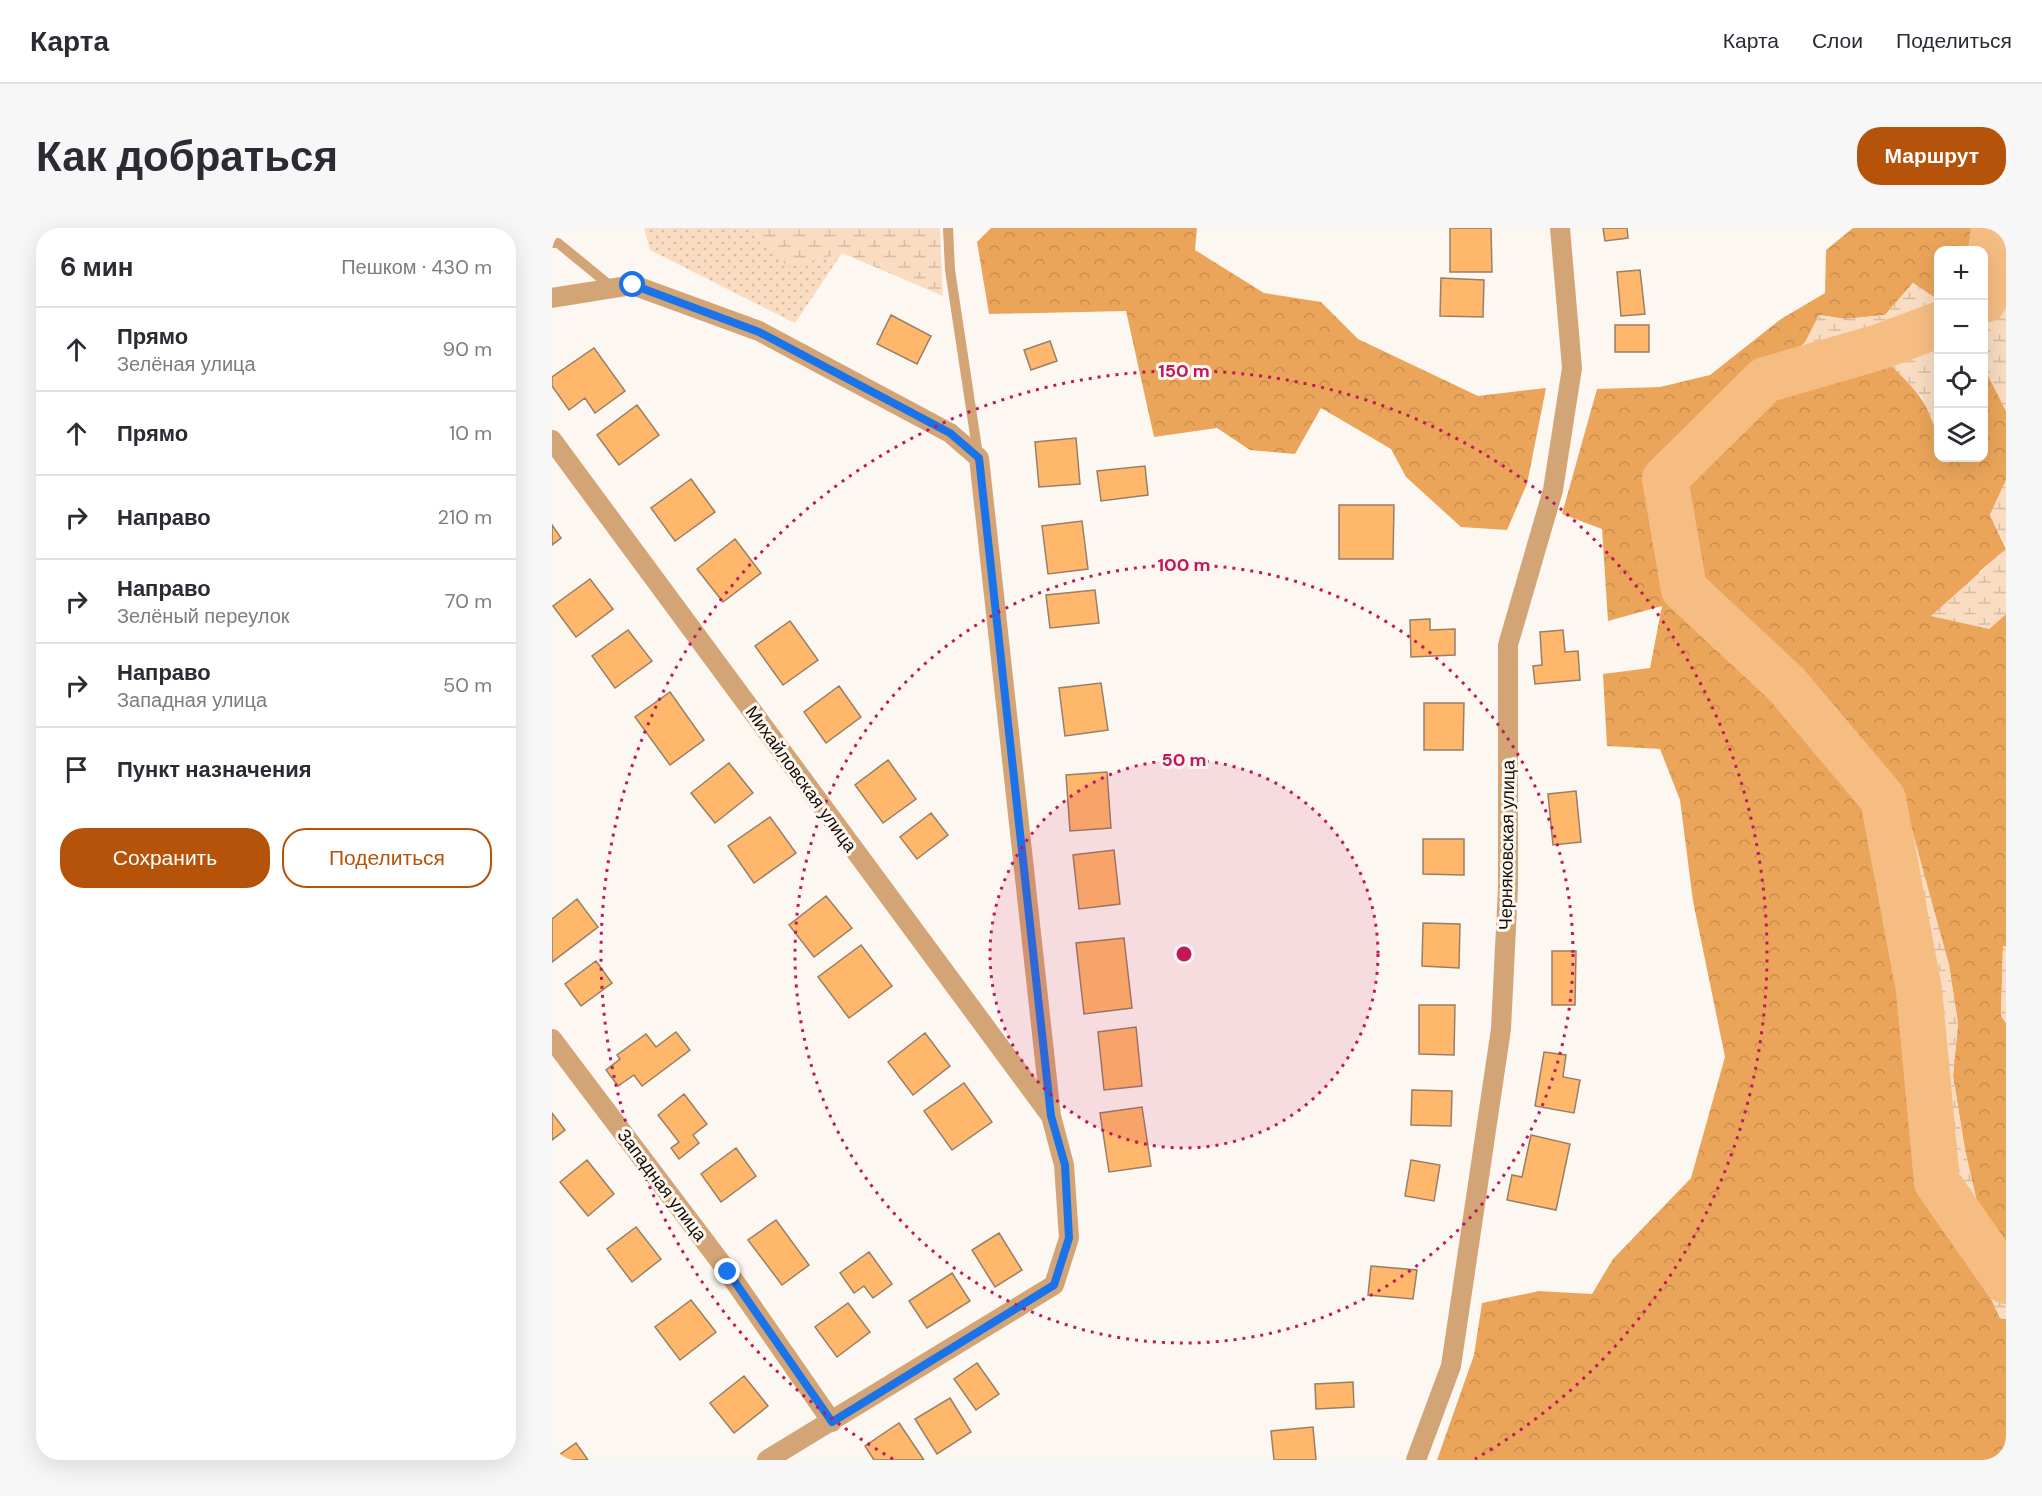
<!DOCTYPE html>
<html lang="ru">
<head>
<meta charset="utf-8">
<style>
	body { margin:0; font-family:"DM Sans",sans-serif; background:#f7f7f7; color:#2b2b33 }
	.controls { position:absolute; right:18px; top:18px; display:grid; overflow:hidden; border-radius:12px; box-shadow:0 6px 24px #0002 }
	.controls button { width:54px; height:54px; display:grid; place-items:center; padding:0; border:0; border-bottom:2px solid #e1e1e2; background:#fff; color:#2b2b33; font:30px sans-serif }
	.stop { position:absolute; width:18px; height:18px; margin:-14px; border:4px solid #1a73e8; border-radius:50%; background:#fff }
	.stop.end { background:#1a73e8; border-color:#fff; box-shadow:0 2px 6px #0008 }
	.list { margin:0; padding:0; list-style:none }
	h2 { display:flex; justify-content:space-between; align-items:center; height:78px; margin:0; padding:0 24px; font-size:26px }
	h2 small { font-size:20px; font-weight:400; color:#7c7c81 }
	.list li { display:grid; grid-template-columns:39px 1fr auto; gap:18px; align-items:center; box-sizing:border-box; height:84px; padding:0 24px; border-top:2px solid #e1e1e2 }
	.list b { display:block; font-size:22px; white-space:nowrap }
	.list p { margin:0; font-size:20px; white-space:nowrap; color:#7c7c81 }
	.list em { font-size:20px; font-style:normal; color:#7c7c81 }
	.actions { display:flex; gap:12px; padding:18px 24px }
	.actions a { flex:1; padding:14px 0; border:2px solid #b45309; border-radius:24px; text-align:center; font-size:21px; color:#b45309 }
	.actions .main { background:#b45309; color:#fff }
	.icon { flex:none; width:33px; height:33px; fill:none; stroke:currentColor; stroke-width:2; stroke-linecap:round; stroke-linejoin:round }
	.map { position:relative; flex:none; width:1454px; height:1232px; overflow:hidden; border-radius:24px }
	header { display:flex; align-items:center; gap:36px; box-sizing:border-box; height:84px; padding:0 30px; background:#fff; border-bottom:2px solid #e1e1e2 }
	header strong { font-size:28px }
	nav { display:flex; gap:33px; margin-inline-start:auto; font-size:21px }
	.intro { display:flex; align-items:center; justify-content:space-between; box-sizing:border-box; height:144px; padding:0 36px }
	h1 { margin:0; font-size:42px }
	.button { padding:15px 27px; border-radius:24px; background:#b45309; color:#fff; font-size:21px; font-weight:700 }
	main { display:flex; gap:36px; padding:0 36px }
	aside { flex:1; background:#fff; border-radius:24px; box-shadow:0 6px 24px #0002 }
	.map>svg:first-child { display:block }
	.grass { fill:url(#grass-dots) }
	.forest { fill:url(#forest-crowns) }
	.wetland { fill:url(#wetland-marsh) }
	.lines { fill:none; stroke-linecap:round; stroke-linejoin:round }
	.river { stroke:#f6bd83; stroke-width:46 }
	.building { fill:#ffb76c; stroke:#997f65; stroke-width:1.5 }
	.service { stroke:#d3a576; stroke-width:10 }
	.minor { stroke:#d3a576; stroke-width:20 }
	.route { stroke:#1a73e8; stroke-width:8 }
	.ring { fill:none; stroke:#c2185b; stroke-width:3; stroke-dasharray:3 6 }
	.labels { text-anchor:middle; stroke-width:6; stroke-linejoin:round; paint-order:stroke }
	.street-label { font-size:18px; fill:#160d04; stroke:#fdf7f2 }
	.centre { fill:#c2185b; stroke:#fdf7f2; stroke-width:3 }
	.ring-label { font-size:18px; text-anchor:middle; font-weight:bold; fill:#c2185b; stroke:#fdf7f2; stroke-width:6; stroke-linejoin:round; paint-order:stroke }
</style>
</head>
<body>
<header>
<strong>Карта</strong>
<nav><a>Карта</a><a>Слои</a><a>Поделиться</a></nav>
</header>
<div class="intro"><h1>Как добраться</h1><a class="button">Маршрут</a></div>
<main>
<aside>
<h2>6 мин<small>Пешком · 430 m</small></h2>
<ul class="list">
<li><svg class="icon" aria-label="ahead" viewBox="0 0 24 24"><path d="M12 20V5M6 11l6-6 6 6"/></svg><div><b>Прямо</b><p>Зелёная улица</p></div><em>90 m</em></li>
<li><svg class="icon" aria-label="ahead" viewBox="0 0 24 24"><path d="M12 20V5M6 11l6-6 6 6"/></svg><div><b>Прямо</b></div><em>10 m</em></li>
<li><svg class="icon" aria-label="right" viewBox="0 0 24 24"><path d="M7 20v-9h11M14 6l5 5-5 5"/></svg><div><b>Направо</b></div><em>210 m</em></li>
<li><svg class="icon" aria-label="right" viewBox="0 0 24 24"><path d="M7 20v-9h11M14 6l5 5-5 5"/></svg><div><b>Направо</b><p>Зелёный переулок</p></div><em>70 m</em></li>
<li><svg class="icon" aria-label="right" viewBox="0 0 24 24"><path d="M7 20v-9h11M14 6l5 5-5 5"/></svg><div><b>Направо</b><p>Западная улица</p></div><em>50 m</em></li>
<li><svg class="icon" aria-label="arrive" viewBox="0 0 24 24"><path d="M6 21V4h12l-3 4 3 4H6"/></svg><div><b>Пункт назначения</b></div></li>
</ul>
<div class="actions"><a class="main">Сохранить</a><a>Поделиться</a></div>
</aside>
<div class="map">
<svg width="1454" height="1232" viewBox="0 0 1454 1232">
	<defs>
		<pattern id="grass-dots" width="8" height="8" patternUnits="userSpaceOnUse" patternTransform="scale(1.5)"><rect width="8" height="8" fill="#f9dcc1"/><path d="M2 2h.1M6 6h.1" fill="none" stroke="#d5bca4" stroke-width="1.8" stroke-linecap="round"/></pattern>
		<pattern id="forest-crowns" width="20" height="18" patternUnits="userSpaceOnUse" patternTransform="scale(1.5)"><rect width="20" height="18" fill="#eba55a"/><path d="M2 6a3 3 0 1 1 6 0M12 15a3 3 0 1 1 6 0" fill="none" stroke="#c98d4d"/></pattern>
		<pattern id="wetland-marsh" width="20" height="14" patternUnits="userSpaceOnUse" patternTransform="scale(1.5)"><rect width="20" height="14" fill="#f9dcc1"/><path d="M1 5h8M5 5V1M11 12h8M15 12V8" fill="none" stroke="#d5bca4"/></pattern>
	</defs>
	<rect width="100%" height="100%" fill="#fdf7f2"/>
	<!-- grass -->
	<path class="grass" d="M92,0H198L236,38L290,25L243,95L98,22Z"/>
	<!-- forest -->
	<path class="forest" d="M439,0H645L643,22L712,65L769,74L806,111L926,168L994,160L975,256L955,302L909,299L854,249L839,221L769,180L743,226L698,222L665,200L602,209L574,83L437,86L425,14Z
		M1301,0H1420L1419,22H1386V72L1361,55L1333,87L1293,91L1267,87L1254,114L1234,132L1230,160L1336,134C1368,166 1386,183 1386,230H1432V139L1454,183V252L1438,287L1454,321L1427,344L1437,401L1454,386V719L1451,718L1449,788L1454,795V1021L1429,992L1413,922L1401,848L1406,796L1397,737L1378,670L1331,572L1367,762L1356,856L1385,954L1395,1006L1419,1026L1448,1090L1454,1091V1232H885L922,1127L930,1075L987,1063L1040,1066L1061,1031L1139,950L1173,829L1141,673L1128,572L1108,521L1055,518L1051,446L1098,440L1110,378L1056,393L1050,301L1010,286L1045,161L1108,159L1158,147L1229,91L1273,65L1274,22Z"/>
	<!-- wetland -->
	<path class="wetland" d="M198,0H388L391,68L290,25L236,39Z
		M1420,0H1454V183L1432,139V22H1419Z
		M1361,55L1386,72V207L1370,169L1336,134L1230,160L1234,132L1253,114L1267,87L1293,91L1333,87Z
		M1454,252V318L1438,287Z
		M1454,321V386L1437,401L1379,388Z
		M1331,571L1355,583L1397,737L1406,796L1401,848L1413,922L1429,992L1454,1021V1091L1448,1090L1419,1026L1395,1006L1385,954L1356,856L1367,762Z
		M1451,718L1454,719V795L1449,788Z"/>
	<g class="lines">
		<!-- river -->
		<path class="river" d="M1432,72L1442,0
			M1386,97L1327,119L1213,152L1113,251L1132,361L1235,457L1331,571L1367,762L1385,954L1454,1053"/>
	</g>
	<!-- building -->
	<path class="building" d="M898,0H939L940,44H898Z
		M1051,0H1075L1076,10L1053,13Z
		M1088,42L1093,86L1069,88L1065,44Z
		M889,50L932,52L931,89L888,88Z
		M339,87L379,108L365,136L325,116Z
		M1063,97H1097V124H1063Z
		M498,113L505,133L479,142L472,122Z
		M42,120L73,163L43,185L33,170L17,182L0,158V149Z
		M85,177L107,207L67,237L45,207Z
		M524,210L528,256L487,259L483,214Z
		M593,238L596,267L549,273L545,243Z
		M139,251L163,284L123,313L99,280Z
		M787,277H842L841,331H787Z
		M530,293L536,341L496,346L490,298Z
		M0,297L9,310L0,317Z
		M183,311L209,345L171,374L145,341Z
		M38,351L61,381L24,409L1,378Z
		M543,362L547,395L498,400L494,367Z
		M878,391V402L903,401V427L859,429L858,392Z
		M238,393L266,432L231,457L203,418Z
		M76,402L100,433L63,460L40,428Z
		M1011,402L1013,424L1026,423L1028,452L983,456L981,438L990,437L988,404Z
		M549,455L556,502L513,508L507,460Z
		M287,458L309,489L274,515L252,484Z
		M118,464L152,512L118,537L83,489Z
		M872,475H912L911,522H872Z
		M336,532L364,571L331,595L303,557Z
		M177,535L201,565L163,595L139,565Z
		M555,544L559,600L518,603L514,547Z
		M1024,563L1029,614L1001,617L996,566Z
		M379,585L396,607L365,631L348,609Z
		M218,589L244,625L202,655L176,618Z
		M871,611H912V647L871,646Z
		M562,622L568,676L527,681L521,627Z
		M274,668L300,700L262,729L237,697Z
		M25,671L46,699L0,734V691Z
		M871,695L908,696L907,740L870,738Z
		M572,710L580,780L532,786L524,715Z
		M309,717L340,758L297,790L266,749Z
		M1000,723H1024L1023,777H1000Z
		M44,733L60,755L29,778L13,756Z
		M867,777H903L902,827L867,826Z
		M584,799L590,858L552,862L546,804Z
		M124,804L138,822L90,858L82,847L66,858L54,842L68,831L65,827L94,806L104,819Z
		M373,805L398,838L361,867L336,834Z
		M992,824L1014,827L1011,849L1028,852L1022,885L983,878Z
		M412,855L440,894L400,922L372,883Z
		M860,862L900,863L899,898L859,897Z
		M132,866L155,896L141,907L147,915L127,931L119,920L127,914L106,887Z
		M590,879L599,938L557,944L548,885Z
		M0,885L13,902L0,912Z
		M979,907L1018,916L1004,982L955,972L960,947L970,949Z
		M184,920L204,948L169,974L149,946Z
		M35,932L62,966L36,988L8,954Z
		M859,932L888,937L882,973L853,968Z
		M224,992L257,1037L230,1057L196,1012Z
		M84,999L109,1031L80,1054L55,1021Z
		M447,1005L470,1042L443,1059L420,1022Z
		M317,1024L340,1056L321,1070L312,1058L302,1065L288,1045Z
		M819,1038L865,1042L861,1071L816,1067Z
		M400,1045L418,1073L375,1100L357,1073Z
		M139,1072L164,1104L128,1132L103,1099Z
		M296,1075L318,1104L285,1129L263,1099Z
		M425,1135L447,1166L424,1182L402,1151Z
		M192,1148L216,1178L182,1205L158,1175Z
		M801,1154L802,1179L764,1181L763,1156Z
		M398,1170L419,1204L385,1226L363,1191Z
		M347,1195L372,1232H322L313,1218Z
		M761,1199L764,1232H722L719,1203Z
		M24,1215L36,1232H0Z"/>
	<g class="lines">
		<!-- service -->
		<path class="service" d="M396,0L398,42L426,227
			M0,15H6L61,60"/>
		<!-- minor -->
		<path class="minor" d="M0,70L81,57L207,103L398,205L427,230L499,888L512,937L517,1010L502,1057L215,1232
			M0,212L499,888
			M0,811L176,1044L280,1194
			M864,1232L899,1138L949,801L956,659V417L1001,262L1020,140L1008,0"/>
	</g>
	<g class="lines">
		<!-- route -->
		<path class="route" d="M81,57L207,104L398,205L427,230L499,888L513,937L517,1010L502,1057L280,1194L176,1044"/>
	</g>
	<!-- distance rings -->
	<circle cx="632" cy="726" r="194" fill="#c2185b" fill-opacity=".12"/>
	<g class="ring">
		<circle cx="632" cy="726" r="194"/>
		<circle cx="632" cy="726" r="389"/>
		<path d="M341 1231A583 583 0 1 1 923 1231"/>
	</g>
	<g class="labels">
		<!-- street labels -->
		<g class="street-label">
			<text transform="translate(249 551) rotate(54)" y="6">Михайловская улица</text>
			<text transform="translate(955 617) rotate(-89)" y="6">Черняковская улица</text>
			<text transform="translate(110 957) rotate(53)" y="6">Западная улица</text>
		</g>
	</g>
	<circle cx="632" cy="726" r="9" class="centre"/>
	<g class="ring-label">
		<text x="632" y="149">150 m</text>
		<text x="632" y="343">100 m</text>
		<text x="632" y="538">50 m</text>
	</g>
</svg>
<div class="controls">
<button>+</button>
<button>−</button>
<button><svg class="icon" aria-label="locate" viewBox="0 0 24 24"><circle cx="12" cy="12" r="6"/><path d="M12 2v4M12 18v4M2 12h4M18 12h4"/></svg></button>
<button><svg class="icon" aria-label="layers" viewBox="0 0 24 24"><path d="M12 4l9 5-9 5-9-5zM3 14l9 5 9-5"/></svg></button>
</div>
<div class="stop" style="left:81px;top:57px"></div>
<div class="stop end" style="left:176px;top:1044px"></div>
</div>
</main>
</body>
</html>
